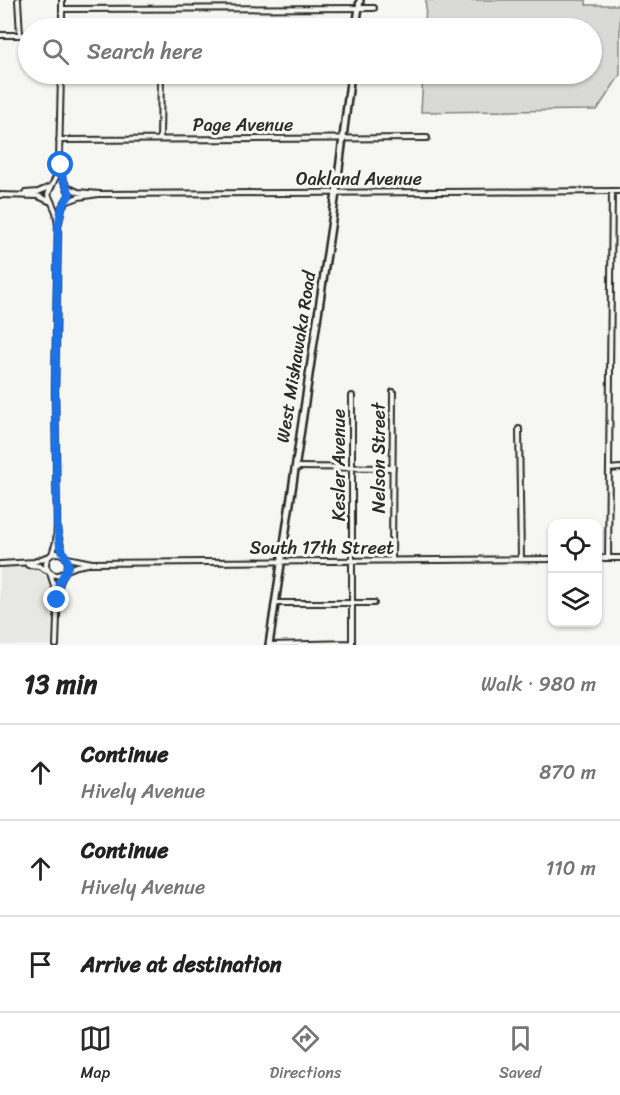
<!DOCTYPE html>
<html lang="en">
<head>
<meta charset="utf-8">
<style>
	body { margin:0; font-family:Sriracha,sans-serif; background:#f2f2f2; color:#222 }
	.controls { position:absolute; right:18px; bottom:18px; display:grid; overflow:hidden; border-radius:12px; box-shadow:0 2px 4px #0004 }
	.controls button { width:54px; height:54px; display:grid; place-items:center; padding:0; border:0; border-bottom:2px solid #e0e0e0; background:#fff; color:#222; font:30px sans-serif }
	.stop { position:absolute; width:18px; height:18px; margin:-14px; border:4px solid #1a73e8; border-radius:50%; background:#fff }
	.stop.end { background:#1a73e8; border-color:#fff; box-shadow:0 2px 6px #0008 }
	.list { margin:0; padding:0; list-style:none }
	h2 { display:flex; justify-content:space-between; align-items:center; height:78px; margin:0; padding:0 24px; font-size:26px }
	h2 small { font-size:20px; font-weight:400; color:#767676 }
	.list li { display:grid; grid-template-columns:39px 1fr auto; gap:18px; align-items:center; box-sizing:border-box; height:96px; padding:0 24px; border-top:2px solid #e0e0e0 }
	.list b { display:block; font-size:22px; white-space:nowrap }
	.list p { margin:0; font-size:20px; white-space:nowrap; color:#767676 }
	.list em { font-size:20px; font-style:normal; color:#767676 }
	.icon { flex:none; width:33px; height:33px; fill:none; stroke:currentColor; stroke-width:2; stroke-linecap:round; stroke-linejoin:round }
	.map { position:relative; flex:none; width:620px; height:645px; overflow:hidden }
	.search { position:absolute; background:#fff; box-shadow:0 2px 4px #0004; left:18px; right:18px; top:18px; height:66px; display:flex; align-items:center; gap:15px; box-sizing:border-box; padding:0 21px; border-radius:33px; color:#767676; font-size:22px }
	.sheet { height:366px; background:#fff }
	nav { display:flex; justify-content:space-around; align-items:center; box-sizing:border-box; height:84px; border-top:2px solid #e0e0e0; background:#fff; font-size:16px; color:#767676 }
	nav a { display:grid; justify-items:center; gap:3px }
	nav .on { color:#2b2b2b }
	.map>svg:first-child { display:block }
	.built { fill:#e7e7e3 }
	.green { fill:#d9d9d5; stroke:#828280; stroke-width:1.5 }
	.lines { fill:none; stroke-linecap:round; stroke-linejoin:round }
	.minor-casing { stroke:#2b2b2b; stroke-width:8 }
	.major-casing { stroke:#2b2b2b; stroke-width:10 }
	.minor { stroke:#f6f6f2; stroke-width:4 }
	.major { stroke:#f6f6f2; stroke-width:5 }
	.route { stroke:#1a73e8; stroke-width:8 }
	.labels { text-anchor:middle; stroke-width:6; stroke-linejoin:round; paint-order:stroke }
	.street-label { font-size:18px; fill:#2b2b2b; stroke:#f6f6f2 }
</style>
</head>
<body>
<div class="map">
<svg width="620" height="645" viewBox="0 0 620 645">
	<rect width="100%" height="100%" fill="#f6f6f2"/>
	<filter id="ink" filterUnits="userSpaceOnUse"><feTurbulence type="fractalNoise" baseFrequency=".0167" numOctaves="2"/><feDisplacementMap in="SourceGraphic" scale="12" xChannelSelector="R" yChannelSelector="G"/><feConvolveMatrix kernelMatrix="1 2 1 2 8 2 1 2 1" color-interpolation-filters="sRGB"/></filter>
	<g filter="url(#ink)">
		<!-- built -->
		<path class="built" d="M0,567L33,568L47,577L51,591V645H0Z"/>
		<!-- green -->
		<path class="green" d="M426,0H586V5H620V75L597,110L421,112L423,74H592V28H425Z"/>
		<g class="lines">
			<!-- minor casing -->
			<g class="minor-casing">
				<path id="minor" d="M18,0L20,35
					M62,9L374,8
					M62,28V0
					M0,35H28
					M160,138L161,74
					M59,140L427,138
					M67,187L78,192L99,194L620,191
					M25,193L38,192L50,187
					M0,195L38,196L49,201
					M68,201L79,197L98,194
					M59,222L62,207L70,194L62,177L59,162
					M519,429L521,559
					M295,467L393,468
					M609,469L620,468
					M58,535L63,554
					M46 564a11 11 0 1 1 22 0a11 11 0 1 1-22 0Z
					M52,554L56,542L57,525L55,391L58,226L56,212L48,194L56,177L59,161L61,74
					M67,558L92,563L552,559
					M598,558H620
					M608,558L612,191
					M392,561L393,392
					M0,564L34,562L46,557
					M28,565L39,566L46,570
					M67,570L77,566L88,564
					M50,573L56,592
					M275,603H374
					M56,645L58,588L64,573
					M269,645L352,643V396"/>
			</g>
			<!-- major casing -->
			<g class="major-casing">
				<path id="major" d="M356,28L360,0
					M269,645L336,193L351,74"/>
			</g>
			<!-- minor -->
			<use href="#minor" class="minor"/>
			<!-- major -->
			<use href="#major" class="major"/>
		</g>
	</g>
	<g class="lines" filter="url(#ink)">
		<!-- route -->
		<path class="route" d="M57,600L59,583L68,567V562L60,546L57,525L55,391L58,226L62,207L70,194L62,177L61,165"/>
	</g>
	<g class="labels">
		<!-- street labels -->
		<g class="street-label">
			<text x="243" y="131">Page Avenue</text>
			<text x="359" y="185">Oakland Avenue</text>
			<text transform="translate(296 357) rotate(-81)" y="6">West Mishawaka Road</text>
			<text transform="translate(379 458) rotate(-90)" y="6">Nelson Street</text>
			<text transform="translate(339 465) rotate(-90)" y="6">Kesler Avenue</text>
			<text x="322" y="554">South 17th Street</text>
		</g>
	</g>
</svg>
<div class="controls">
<button><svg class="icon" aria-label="locate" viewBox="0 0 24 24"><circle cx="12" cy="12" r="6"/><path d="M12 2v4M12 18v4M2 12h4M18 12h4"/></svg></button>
<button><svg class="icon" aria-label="layers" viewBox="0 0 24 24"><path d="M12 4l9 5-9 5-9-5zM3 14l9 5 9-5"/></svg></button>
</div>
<div class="stop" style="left:61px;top:165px"></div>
<div class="stop end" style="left:57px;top:600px"></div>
<div class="search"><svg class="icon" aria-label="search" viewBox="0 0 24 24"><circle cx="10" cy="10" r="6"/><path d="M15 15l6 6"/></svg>Search here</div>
</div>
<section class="sheet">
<h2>13 min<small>Walk · 980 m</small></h2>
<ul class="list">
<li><svg class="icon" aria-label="ahead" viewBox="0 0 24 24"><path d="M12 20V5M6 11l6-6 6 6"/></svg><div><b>Continue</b><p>Hively Avenue</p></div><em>870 m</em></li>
<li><svg class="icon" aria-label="ahead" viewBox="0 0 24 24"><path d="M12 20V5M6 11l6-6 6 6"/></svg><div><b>Continue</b><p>Hively Avenue</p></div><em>110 m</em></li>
<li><svg class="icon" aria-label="arrive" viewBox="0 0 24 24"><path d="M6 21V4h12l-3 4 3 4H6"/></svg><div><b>Arrive at destination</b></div></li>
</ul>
</section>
<nav>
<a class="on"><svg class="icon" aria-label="map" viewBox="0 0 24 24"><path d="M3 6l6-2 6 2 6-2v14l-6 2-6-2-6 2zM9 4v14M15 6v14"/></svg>Map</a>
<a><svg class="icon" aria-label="directions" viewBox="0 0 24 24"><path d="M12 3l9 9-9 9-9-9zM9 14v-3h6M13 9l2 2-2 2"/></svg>Directions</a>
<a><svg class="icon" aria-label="saved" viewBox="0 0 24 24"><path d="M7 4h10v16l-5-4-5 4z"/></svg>Saved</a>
</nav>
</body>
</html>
